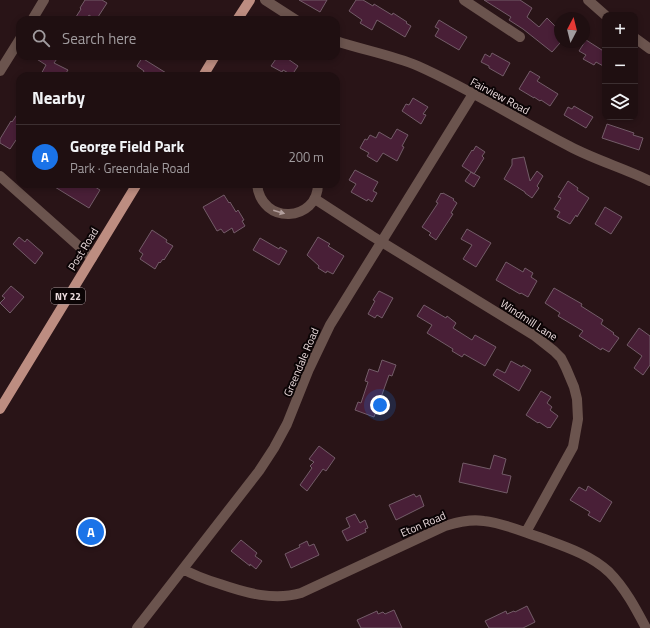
<!DOCTYPE html>
<html lang="en">
<head>
<meta charset="utf-8">
<style>
	body { margin:0; font-family:"Titillium Web",sans-serif; background:#27181a; color:#f1f3f6 }
	.controls { position:absolute; right:12px; top:12px; display:grid; overflow:hidden; border-radius:8px; box-shadow:0 2px 6px #0003 }
	.controls button { width:36px; height:36px; display:grid; place-items:center; padding:0; border:0; border-bottom:1px solid #3c2f31; background:#1f0f11; color:#f1f3f6; font:20px sans-serif }
	.compass { position:absolute; left:554px; top:12px; width:36px; height:36px; border-radius:50%; background:#1f0f11; box-shadow:0 2px 6px #0003; rotate:7deg }
	.you { position:absolute; left:380px; top:405px; width:14px; height:14px; margin:-10px; border:3px solid #fff; border-radius:50%; background:#1a73e8; box-shadow:0 0 0 6px #1a73e833 }
	.badge { display:grid; place-items:center; width:26px; height:26px; border-radius:50%; background:#1a73e8; color:#fff; font-size:13px; font-weight:700 }
	.pin { position:absolute; translate:-50% -50%; border:2px solid #fff; box-shadow:0 1px 4px #0006 }
	.list { margin:0; padding:0; list-style:none }
	h2 { display:flex; justify-content:space-between; align-items:center; height:52px; margin:0; padding:0 16px; font-size:17px }
	h2 small { font-size:13px; font-weight:400; color:#a19c9f }
	.list li { display:grid; grid-template-columns:26px 1fr auto; gap:12px; align-items:center; box-sizing:border-box; height:64px; padding:0 16px; border-top:1px solid #3c2f31 }
	.list b { display:block; font-size:15px; white-space:nowrap }
	.list p { margin:0; font-size:13px; white-space:nowrap; color:#a19c9f }
	.list em { font-size:13px; font-style:normal; color:#a19c9f }
	.icon { flex:none; width:22px; height:22px; fill:none; stroke:currentColor; stroke-width:2; stroke-linecap:round; stroke-linejoin:round }
	.map { position:relative; flex:none; width:650px; height:628px; overflow:hidden }
	.search { position:absolute; background:#1f0f11; box-shadow:0 2px 6px #0003; left:16px; top:16px; width:324px; height:44px; display:flex; align-items:center; gap:10px; box-sizing:border-box; padding:0 14px; border-radius:12px; color:#a19c9f; font-size:15px }
	.panel { position:absolute; background:#1f0f11; box-shadow:0 2px 6px #0003; left:16px; top:72px; width:324px; height:116px; border-radius:12px }
	.map>svg:first-child { display:block }
	.building { fill:#491f37; stroke:#735c68 }
	.lines { fill:none; stroke-linecap:round; stroke-linejoin:round }
	.minor { stroke:#6b544e; stroke-width:10 }
	.major { stroke:#bd8d81; stroke-width:10 }
	.oneway { fill:#b29f9d }
	.labels { text-anchor:middle; stroke-width:4; stroke-linejoin:round; paint-order:stroke }
	.shield { fill:#0b0405; stroke:#a89b9d; stroke-width:1 }
	.shield-label { font-size:10px; font-weight:bold; fill:#ecdcde }
	.street-label { font-size:11px; fill:#ecdcde; stroke:#0b0405 }
</style>
</head>
<body>
<div class="map">
<svg width="650" height="628" viewBox="0 0 650 628">
	<rect width="100%" height="100%" fill="#291417"/>
	<!-- building -->
	<path class="building" d="M85,0H102L107,3L96,20L89,15L86,20H74L81,9L80,8Z
		M299,0H327L320,12Z
		M356,0H363L373,6L374,4L392,15L393,13L407,22L406,23L411,26L405,37L377,20L372,30L360,23L362,20L349,11Z
		M484,0H520L532,8L527,17L539,27L547,18L557,28L556,30L560,33V43L552,52L523,29L509,20L511,17Z
		M439,20L467,37L459,50L435,36L439,29L435,27Z
		M586,40L605,52V67L596,62L594,65L583,59L586,55L579,51Z
		M492,53L510,63L503,76L489,68V66L481,62L485,54L490,57Z
		M32,56H59L54,63L68,70L64,76H40L46,65Z
		M278,56H290L288,59L298,66L292,75L283,70L282,72L271,66Z
		M142,58L171,76H141L144,71L137,66Z
		M530,71L540,77L537,81L558,94L550,106L541,100L540,101L534,97V98L519,89Z
		M413,98L428,107L423,114L426,115L421,124L402,111L406,104L409,105Z
		M574,106L593,117L586,128L564,115L568,107L572,109Z
		M20,110V143L16,140L10,149L0,143V139L11,121L12,122Z
		M607,124L634,133L633,135L643,138L639,150L602,138Z
		M397,129L408,135L402,146L404,147L397,161L383,153L377,162L367,156L369,153L360,148L365,139L367,140L370,135L376,138L379,132L391,139Z
		M476,146L485,152L482,156L484,158L474,174L462,166L472,150L473,151Z
		M524,157L530,181L537,171L543,176L537,186L539,188L532,198L525,193V192L504,179L512,165V159Z
		M355,170L378,182L373,191L377,193L372,202L368,199L367,201L351,192L356,184L349,180Z
		M471,172L480,177L474,187L465,181Z
		M568,181L578,188L577,190L589,198L577,217L576,215L570,224L557,217L560,212L554,209L561,198L558,197Z
		M50,184H90L100,190L89,208Z
		M441,193L442,194L443,193L454,199L453,200L457,203L451,213L453,214L436,240L429,235L431,233L422,227L438,203L436,202Z
		M224,195L229,203L230,202L236,212L238,210L244,220L242,221L245,226L234,233L232,228L224,233L221,229L217,231L203,207Z
		M605,207L622,217L611,234L595,224Z
		M467,229L491,243L476,267L463,259L472,245L461,239Z
		M152,230L167,240L166,242L173,246L164,260L163,259L160,263L159,262L155,269L140,259L143,254L139,251Z
		M19,237L25,242L27,239L43,253L35,264L13,244Z
		M318,237L330,244L328,246L344,256L333,274L327,271L326,273L318,268L319,266L307,255Z
		M260,238L279,249L280,247L287,251L279,265L253,250Z
		M506,262L523,272L525,268L533,273L531,277L537,281L528,297L521,293L520,294L496,280Z
		M11,286L24,297L10,313L0,303L5,298L2,296Z
		M554,288L582,304L581,306L603,320L601,324L614,333L613,334L619,338L609,352L602,348L601,350L579,336L583,331L558,316L560,313L545,303Z
		M379,291L393,298L382,318L377,315L375,318L368,314L375,301L373,300Z
		M424,305L446,318L447,316L456,323L453,328L472,340L475,335L496,347L485,366L464,354L462,357L452,351L453,349L427,333L432,325L417,316Z
		M639,328L650,336V365L643,375L634,368L642,356L627,345Z
		M382,360L396,365L392,376L389,375L374,417L355,410L358,402L361,403L368,382L365,381L369,369L378,372Z
		M511,361L522,367L523,365L531,370L519,391L493,375L497,369L505,373Z
		M541,391L551,397L547,403L552,407L550,410L558,416L550,428L549,427L548,428L539,422L538,423L526,415Z
		M319,446L335,458L326,471L323,469L307,491L300,485L312,468L310,466L314,462L309,459Z
		M494,455L506,459L502,474L511,476L507,493L459,482L463,463L490,469Z
		M588,486L612,502L600,522L588,515L590,512L570,500L579,487L586,491Z
		M414,494L416,497L420,495L424,506L396,520L389,505Z
		M355,514L360,523L365,520L368,528L365,529L366,532L347,541L342,531L350,527L346,518Z
		M241,540L257,553L255,556L262,561L256,569L250,564V566L231,551Z
		M307,541L309,546L314,544L319,555L291,568L285,554L300,547L299,545Z
		M527,606L535,622L523,628H489L485,621L506,611L507,614L514,611L515,612Z
		M394,610L402,628H361L357,620L377,611L378,614L383,612L385,614Z"/>
	<g class="lines">
		<!-- minor -->
		<path class="minor" d="M265,0L296,20
			M464,0L520,37
			M588,0L605,15
			M32,20L44,0
			M635,38L650,49
			M336,41C363,50 392,55 418,66C470,89 518,120 569,146C595,160 624,168 650,181
			M0,71L20,39
			M0,176L92,258
			M257,184C261,226 318,222 318,184
			M315,199L372,236L535,336L554,351L561,358L566,368L574,387L577,399L578,419L573,447L526,532
			M183,569C195,576 207,580 220,584C246,593 274,601 301,593L445,526C458,522 470,519 484,521C503,523 521,531 539,537C563,546 590,554 609,572C625,588 636,609 646,628
			M137,628L259,471L274,448L287,424L309,369L330,325L473,94"/>
		<!-- major -->
		<path class="major" d="M237,20L250,0
			M203,76L215,56
			M0,409L137,184"/>
	</g>
	<!-- one-way arrows -->
	<defs><path id="oneway-solid" d="M-6-.8H1V-3.2L6.5 0L1 3.2V.8H-6Z"/></defs>
	<use class="oneway" href="#oneway-solid" transform="translate(279 212) rotate(16)"/>
	<g class="labels">
		<!-- shield labels -->
		<rect class="shield" x="51" y="288" width="34" height="16" rx="3"/>
		<g class="shield-label">
			<text x="68" y="300">NY 22</text>
		</g>
		<!-- street labels -->
		<g class="street-label">
			<text transform="translate(500 96) rotate(28)" y="4">Fairview Road</text>
			<text transform="translate(83 249) rotate(-59)" y="4">Post Road</text>
			<text transform="translate(529 320) rotate(33)" y="4">Windmill Lane</text>
			<text transform="translate(301 362) rotate(-67)" y="4">Greendale Road</text>
			<text transform="translate(423 524) rotate(-23)" y="4">Eton Road</text>
		</g>
	</g>
</svg>
<div class="controls">
<button>+</button>
<button>−</button>
<button><svg class="icon" aria-label="layers" viewBox="0 0 24 24"><path d="M12 4l9 5-9 5-9-5zM3 14l9 5 9-5"/></svg></button>
</div>
<svg class="compass" viewBox="-18 -18 36 36"><path d="M0-13l5 13h-10z" fill="#e53935"/><path d="M0 13l5-13h-10z" fill="#a19c9f"/></svg>
<div class="you"></div>
<div class="pin badge" style="left:91px;top:532px">A</div>
<div class="search"><svg class="icon" aria-label="search" viewBox="0 0 24 24"><circle cx="10" cy="10" r="6"/><path d="M15 15l6 6"/></svg>Search here</div>
<section class="panel">
<h2>Nearby<small></small></h2>
<ul class="list">
<li><span class="badge">A</span><div><b>George Field Park</b><p>Park · Greendale Road</p></div><em>200 m</em></li>
</ul>
</section>
</div>
</body>
</html>
